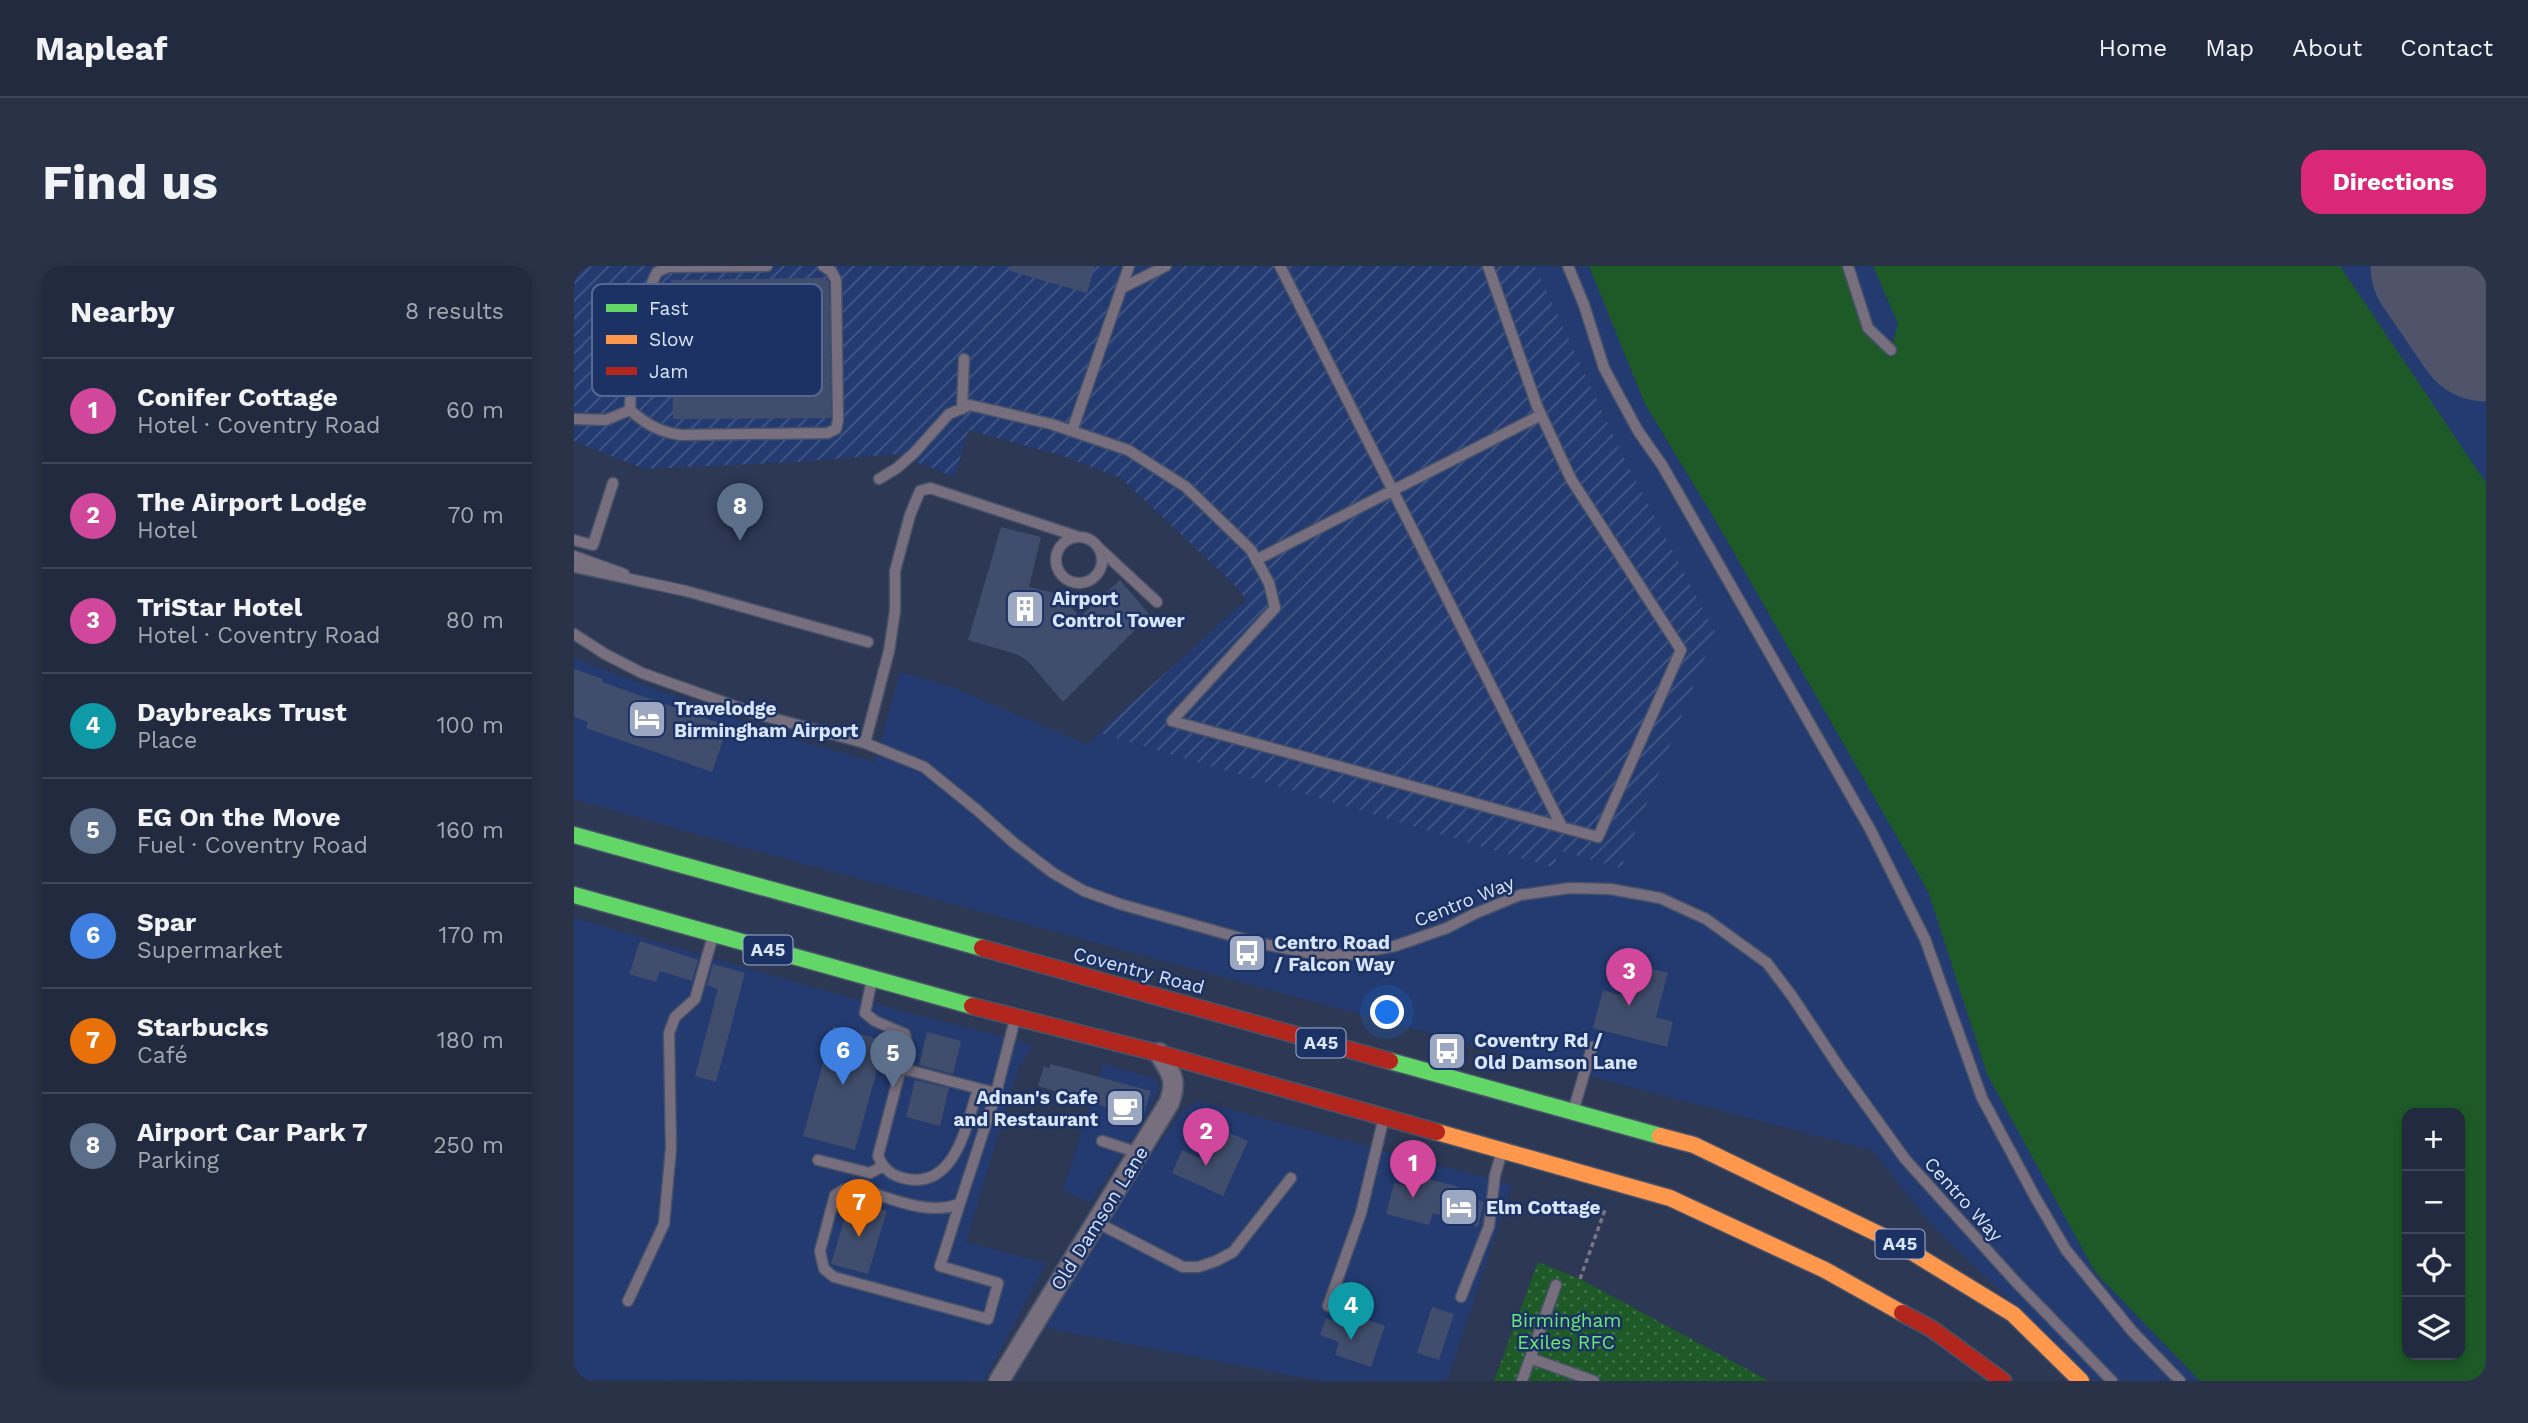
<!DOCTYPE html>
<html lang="en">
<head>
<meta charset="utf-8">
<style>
	body { margin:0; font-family:"Work Sans",sans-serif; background:#293246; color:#f1f3f6 }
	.controls { position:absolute; right:21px; bottom:21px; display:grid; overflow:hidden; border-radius:14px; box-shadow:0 4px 10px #0003 }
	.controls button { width:63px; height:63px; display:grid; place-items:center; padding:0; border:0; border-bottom:2px solid #3e4659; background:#212a3f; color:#f1f3f6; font:35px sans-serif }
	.you { position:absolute; left:814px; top:747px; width:24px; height:24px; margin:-18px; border:5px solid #fff; border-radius:50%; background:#1a73e8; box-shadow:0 0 0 10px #1a73e833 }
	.badge { display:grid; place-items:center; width:46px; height:46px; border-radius:50%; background:#db2777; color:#fff; font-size:23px; font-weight:700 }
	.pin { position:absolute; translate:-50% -58px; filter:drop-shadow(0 2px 4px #0008) }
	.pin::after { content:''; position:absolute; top:37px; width:24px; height:21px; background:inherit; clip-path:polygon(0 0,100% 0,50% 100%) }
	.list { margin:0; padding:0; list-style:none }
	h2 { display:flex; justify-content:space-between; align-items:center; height:91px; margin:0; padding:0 28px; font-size:30px }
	h2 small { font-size:23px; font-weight:400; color:#a2a7b0 }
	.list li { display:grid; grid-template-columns:46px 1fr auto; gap:21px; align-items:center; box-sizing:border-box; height:105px; padding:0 28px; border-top:2px solid #3e4659 }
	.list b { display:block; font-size:26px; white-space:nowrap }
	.list p { margin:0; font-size:23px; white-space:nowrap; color:#a2a7b0 }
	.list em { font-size:23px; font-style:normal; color:#a2a7b0 }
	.icon { flex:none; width:38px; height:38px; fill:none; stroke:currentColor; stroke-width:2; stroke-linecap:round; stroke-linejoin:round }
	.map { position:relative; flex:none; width:1912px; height:1115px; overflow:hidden; border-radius:21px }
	header { display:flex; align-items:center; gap:42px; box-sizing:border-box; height:98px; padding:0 35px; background:#212a3f; border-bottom:2px solid #3e4659 }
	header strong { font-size:33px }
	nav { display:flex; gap:38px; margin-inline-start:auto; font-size:24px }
	.intro { display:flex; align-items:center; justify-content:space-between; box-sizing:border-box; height:168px; padding:0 42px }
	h1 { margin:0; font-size:49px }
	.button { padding:18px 32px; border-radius:21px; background:#db2777; color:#fff; font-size:24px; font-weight:700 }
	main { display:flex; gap:42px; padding:0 42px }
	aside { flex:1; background:#212a3f; border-radius:21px; box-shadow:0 4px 10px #0003 }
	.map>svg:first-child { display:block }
	.built { fill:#233b71; fill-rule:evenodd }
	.industrial { fill:url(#industrial-furrows) }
	.grass { fill:#1d5a27; fill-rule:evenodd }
	.park { fill:url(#park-dots) }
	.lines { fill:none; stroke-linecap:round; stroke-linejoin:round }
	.runway { stroke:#4f546b; stroke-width:145 }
	.building { fill:#404d6c }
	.lane-casing { stroke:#485268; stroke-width:13 }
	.street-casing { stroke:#485268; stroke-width:23 }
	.fast-casing { stroke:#485268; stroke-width:19 }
	.slow-casing { stroke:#485268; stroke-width:19 }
	.jam-casing { stroke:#485268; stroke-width:19 }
	.path { stroke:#787584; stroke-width:3.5; stroke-dasharray:5 3.5; stroke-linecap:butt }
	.lane { stroke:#786f7e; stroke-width:10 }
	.street { stroke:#786f7e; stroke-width:19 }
	.fast { stroke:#63d668; stroke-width:16 }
	.slow { stroke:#ff974d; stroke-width:16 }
	.jam { stroke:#b3261e; stroke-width:16 }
	.labels { text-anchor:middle; stroke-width:5; stroke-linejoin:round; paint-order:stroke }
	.shield { fill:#1c3264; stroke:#a0afd0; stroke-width:2 }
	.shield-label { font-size:18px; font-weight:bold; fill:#d8e5fe }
	.poi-label { font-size:19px; font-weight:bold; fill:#d8e5fe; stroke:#1c3264; text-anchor:start }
	.street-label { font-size:19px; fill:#d8e5fe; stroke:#1c3264 }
	.park-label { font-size:19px; fill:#6ee972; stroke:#1c3264 }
	.key { fill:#1c3264; stroke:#546892; stroke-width:2 }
	.key-label { font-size:19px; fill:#d8e5fe }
</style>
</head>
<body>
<header>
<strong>Mapleaf</strong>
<nav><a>Home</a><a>Map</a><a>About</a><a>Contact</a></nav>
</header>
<div class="intro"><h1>Find us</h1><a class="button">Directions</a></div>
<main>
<aside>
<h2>Nearby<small>8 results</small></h2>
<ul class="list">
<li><span class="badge" style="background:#d1479c">1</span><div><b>Conifer Cottage</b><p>Hotel · Coventry Road</p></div><em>60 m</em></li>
<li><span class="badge" style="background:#d1479c">2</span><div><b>The Airport Lodge</b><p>Hotel</p></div><em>70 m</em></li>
<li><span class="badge" style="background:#d1479c">3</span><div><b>TriStar Hotel</b><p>Hotel · Coventry Road</p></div><em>80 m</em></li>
<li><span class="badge" style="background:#0f9aa8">4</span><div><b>Daybreaks Trust</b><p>Place</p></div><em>100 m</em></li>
<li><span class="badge" style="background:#5c6f8a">5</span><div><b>EG On the Move</b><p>Fuel · Coventry Road</p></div><em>160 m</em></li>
<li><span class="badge" style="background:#3f7fe0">6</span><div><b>Spar</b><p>Supermarket</p></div><em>170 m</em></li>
<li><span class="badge" style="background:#e8710a">7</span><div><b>Starbucks</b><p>Café</p></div><em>180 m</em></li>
<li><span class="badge" style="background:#5c6f8a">8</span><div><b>Airport Car Park 7</b><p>Parking</p></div><em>250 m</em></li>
</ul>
</aside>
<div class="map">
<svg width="1912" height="1115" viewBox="0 0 1912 1115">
	<defs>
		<pattern id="industrial-furrows" width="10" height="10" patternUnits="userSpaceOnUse" patternTransform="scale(1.75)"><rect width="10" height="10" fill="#233b71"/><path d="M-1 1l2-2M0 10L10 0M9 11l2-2" fill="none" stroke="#425786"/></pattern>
		<pattern id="park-dots" width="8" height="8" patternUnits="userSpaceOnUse" patternTransform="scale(1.75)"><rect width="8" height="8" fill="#1d5a27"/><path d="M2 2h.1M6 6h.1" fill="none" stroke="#3d7247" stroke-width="1.8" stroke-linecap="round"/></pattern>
	</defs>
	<rect width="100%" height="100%" fill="#2c3854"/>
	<!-- built -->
	<path class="built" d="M961,0H1912V1115H1520L1355,956L1298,884L1000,806L161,579L0,533V391L9,396L204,469L301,496L326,406L378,421L514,479L525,467L979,601L984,584L1047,602L1141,366L1048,188ZM1833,847H1886V1089H1833Z
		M0,652L259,727L459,779L444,803L392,976L472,997L410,1115L0,1114Z
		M529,798L582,813L585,823L569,856L516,937L489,924Z
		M624,835L938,919L873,1115H747L472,1062L536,948L608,845Z"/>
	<!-- industrial -->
	<path class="industrial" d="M0,0H961L1048,188L1141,366L1047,602L984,584L980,602L525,467L672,334L663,321L547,212L492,191L395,164L380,211L323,188L222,196L70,203L0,175Z"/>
	<!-- grass -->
	<path class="grass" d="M1015,0H1274L1294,62L1317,83L1324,58L1299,0H1766L1912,217V1115H1626L1521,1006L1413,808L1354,625L1140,252L1071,138ZM1833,847H1886V1089H1833Z"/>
	<!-- park -->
	<path class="park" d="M964,996L1006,1013L1195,1115H920Z"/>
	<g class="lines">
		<!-- runway -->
		<path class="runway" d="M1869,0L1912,63"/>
	</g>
	<!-- building -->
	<path class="building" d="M437,0H521L513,27L436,5Z
		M252,12L255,16L257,152L99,153L97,14Z
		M427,261L467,271L455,321L484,328L506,351L546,314L576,349L489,436L454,395L442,388L394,374Z
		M0,403L29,413L28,416L154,460L138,506L12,462L14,456L0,451Z
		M66,675L122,693L124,694L118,715L86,705L82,716L55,708Z
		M139,698L171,707L142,816L121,810L144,723L133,719Z
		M1075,702L1094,707L1082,751L1099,756L1093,781L1019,762L1029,724L1046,729L1051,707L1072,713Z
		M259,760L311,775L281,884L229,870Z
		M353,766L387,775L379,808L345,799Z
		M477,798L577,825L566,860L537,850L539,844L524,838L464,820L470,800L475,802Z
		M341,814L375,822L366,860L332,851Z
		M642,861L674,875L649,930L598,907L608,884L628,893Z
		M847,911L885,921L884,928L910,936L904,961L859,947L855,959L812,948L820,917L844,923Z
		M276,934L313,945L294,1008L257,998Z
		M858,1041L880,1048L865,1094L843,1087Z
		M783,1050L811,1060L797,1101L761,1089L765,1076L746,1069L752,1052L779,1062Z"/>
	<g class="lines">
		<!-- lane casing -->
		<g class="lane-casing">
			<path id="lane" d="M706,0L988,561
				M994,0L1010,39L1030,102L1064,165L1088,199L1296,563L1351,673L1408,832L1461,931L1492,984L1558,1065L1606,1115
				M1274,0L1294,62L1317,84
				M548,22L592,0
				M388,143L390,93
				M56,144C72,158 85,166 107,169L254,167L262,163L264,154L262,14L257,5L249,0
				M0,153L32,154L56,144L59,67L79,66L78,17L83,6L94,1L193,0
				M498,165L555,0
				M305,213L323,202L340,187L375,148L396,139L477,158L554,184L612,221L677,284L695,317L701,342L598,455L1024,571L1107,384L997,213L963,140L914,0
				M482 294a23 23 0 1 1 46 0a23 23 0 1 1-46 0Z
				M0,274L19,279L39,217
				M527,284L583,336
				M0,290L50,308
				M682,294L967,149
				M0,301L112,325L294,376
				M0,368L31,388L68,407L183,448L291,477L350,501L403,544L440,577L479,607L510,625L546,638L684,677L735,687L773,689L821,680L873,662L900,648L946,629L996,622L1036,623L1086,632L1132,653L1193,697L1218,730L1267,804L1331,893L1441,1015L1538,1115
				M291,477L315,385L321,345V305L336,249L346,225L356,222L505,271
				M297,718L291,747L301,755L331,768L333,778L304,890C310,904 318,910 333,913C382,922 393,857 404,823
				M326,802L422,827
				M1001,839L1018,781
				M528,875L565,887
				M244,894L296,907L309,900
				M280,921C311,930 356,952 386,937L366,1000L424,1017L414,1053L260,1011L250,1003L246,985L261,929L269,924Z
				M386,937L422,827L440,757
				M522,956L609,1001H624L642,995L659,986L717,912
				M887,1031L915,960L921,909L927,889
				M54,1035L90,958L97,882L95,767L101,751L121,733L138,673
				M754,1040L787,947L809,855
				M956,1092L1020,1115
				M948,1115L982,1019"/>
		</g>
		<!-- street casing -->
		<g class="street-casing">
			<path id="street" d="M425,1115L595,837C604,814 597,807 585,787"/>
		</g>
		<!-- fast casing -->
		<g class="fast-casing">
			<path id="fast" d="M0,569L408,682
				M0,629L398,740
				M816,795L1086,870"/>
		</g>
		<!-- slow casing -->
		<g class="slow-casing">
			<path id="slow" d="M863,866L1096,932L1251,1004L1328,1047
				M1086,870L1120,879L1323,977L1439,1048L1507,1115"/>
		</g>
		<!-- jam casing -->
		<g class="jam-casing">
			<path id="jam" d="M408,682L816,795
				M398,740L584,787L863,866
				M1328,1047L1358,1063L1429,1115"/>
		</g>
		<!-- path -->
		<path class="path" d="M1006,1013L1032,941"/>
		<!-- lane -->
		<use href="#lane" class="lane"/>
		<!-- street -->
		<use href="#street" class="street"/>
		<!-- fast -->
		<use href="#fast" class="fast"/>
		<!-- slow -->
		<use href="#slow" class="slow"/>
		<!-- jam -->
		<use href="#jam" class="jam"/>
	</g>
	<!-- icons -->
	<defs>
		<g id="building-square" transform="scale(2.0125)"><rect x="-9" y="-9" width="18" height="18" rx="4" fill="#9ca8c2" stroke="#1c3264"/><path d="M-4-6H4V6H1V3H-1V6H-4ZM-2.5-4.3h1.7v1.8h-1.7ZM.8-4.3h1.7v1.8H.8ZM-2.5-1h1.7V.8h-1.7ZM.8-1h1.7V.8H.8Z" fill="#fff"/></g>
		<g id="hotel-square" transform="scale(2.0125)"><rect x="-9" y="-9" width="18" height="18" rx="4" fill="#9ca8c2" stroke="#1c3264"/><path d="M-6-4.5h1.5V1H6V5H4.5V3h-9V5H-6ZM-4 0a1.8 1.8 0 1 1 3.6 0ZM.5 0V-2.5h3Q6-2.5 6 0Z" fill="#fff"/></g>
		<g id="bus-square" transform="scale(2.0125)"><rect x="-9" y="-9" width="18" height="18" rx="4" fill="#9ca8c2" stroke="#1c3264"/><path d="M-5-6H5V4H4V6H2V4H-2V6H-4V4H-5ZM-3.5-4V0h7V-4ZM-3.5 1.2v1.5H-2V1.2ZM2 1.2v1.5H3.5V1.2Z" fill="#fff"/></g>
		<g id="cafe-square" transform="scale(2.0125)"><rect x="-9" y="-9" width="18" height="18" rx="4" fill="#9ca8c2" stroke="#1c3264"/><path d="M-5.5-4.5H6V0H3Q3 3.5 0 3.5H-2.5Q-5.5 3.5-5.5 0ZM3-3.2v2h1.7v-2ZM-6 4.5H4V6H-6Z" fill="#fff"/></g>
	</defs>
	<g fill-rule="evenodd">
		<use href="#building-square" x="451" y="343"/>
		<use href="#hotel-square" x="73" y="453"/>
		<use href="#bus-square" x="673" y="687"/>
		<use href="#bus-square" x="873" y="785"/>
		<use href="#cafe-square" x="551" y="842"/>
		<use href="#hotel-square" x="885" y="941"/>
	</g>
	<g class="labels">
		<!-- shield labels -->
		<g class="shield">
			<rect x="169.5" y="669.5" width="49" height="29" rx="5"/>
			<rect x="722.5" y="762.5" width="49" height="29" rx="5"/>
			<rect x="1301.5" y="963.5" width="49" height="29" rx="5"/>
		</g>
		<g class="shield-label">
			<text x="194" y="690">A45</text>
			<text x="747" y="783">A45</text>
			<text x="1326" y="984">A45</text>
		</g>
		<!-- poi labels -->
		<g class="poi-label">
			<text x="478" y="339">Airport<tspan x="478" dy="22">Control Tower</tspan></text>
			<text x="100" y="449">Travelodge<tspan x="100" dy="22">Birmingham Airport</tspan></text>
			<text x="700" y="683">Centro Road<tspan x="700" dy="22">/ Falcon Way</tspan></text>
			<text x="900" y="781">Coventry Rd /<tspan x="900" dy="22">Old Damson Lane</tspan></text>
			<text x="524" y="838" text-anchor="end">Adnan's Cafe<tspan x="524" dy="22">and Restaurant</tspan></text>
			<text x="912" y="948">Elm Cottage</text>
		</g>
		<!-- street labels -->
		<g class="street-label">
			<text transform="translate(890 635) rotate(-22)" y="7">Centro Way</text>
			<text transform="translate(565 704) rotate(15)" y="7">Coventry Road</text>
			<text transform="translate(1390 933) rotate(48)" y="7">Centro Way</text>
			<text transform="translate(525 952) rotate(-58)" y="7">Old Damson Lane</text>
		</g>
		<!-- park labels -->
		<g class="park-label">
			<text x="992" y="1061">Birmingham<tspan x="992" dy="22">Exiles RFC</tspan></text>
		</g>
	</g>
	<!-- legend -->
	<rect x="18" y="18" width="230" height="112" rx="10" class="key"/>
	<rect x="32" y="38" width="31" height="8" fill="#63d668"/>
	<rect x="32" y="69" width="31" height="9" fill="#ff974d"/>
	<rect x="32" y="101" width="31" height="8" fill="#b3261e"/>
	<g class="key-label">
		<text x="75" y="49">Fast</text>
		<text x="75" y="80">Slow</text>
		<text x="75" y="112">Jam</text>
	</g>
</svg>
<div class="controls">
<button>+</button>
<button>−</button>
<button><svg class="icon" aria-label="locate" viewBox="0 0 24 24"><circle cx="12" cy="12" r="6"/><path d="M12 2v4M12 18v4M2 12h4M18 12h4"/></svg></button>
<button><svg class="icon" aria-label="layers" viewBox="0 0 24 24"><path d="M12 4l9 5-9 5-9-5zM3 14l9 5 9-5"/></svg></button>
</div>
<div class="you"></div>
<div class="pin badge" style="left:839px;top:932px;background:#d1479c">1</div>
<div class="pin badge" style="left:632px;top:900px;background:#d1479c">2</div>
<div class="pin badge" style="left:1055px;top:740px;background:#d1479c">3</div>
<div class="pin badge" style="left:777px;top:1074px;background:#0f9aa8">4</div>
<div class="pin badge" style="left:319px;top:822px;background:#5c6f8a">5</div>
<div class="pin badge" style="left:269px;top:819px;background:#3f7fe0">6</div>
<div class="pin badge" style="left:285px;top:971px;background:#e8710a">7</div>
<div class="pin badge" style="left:166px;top:275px;background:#5c6f8a">8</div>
</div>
</main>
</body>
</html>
